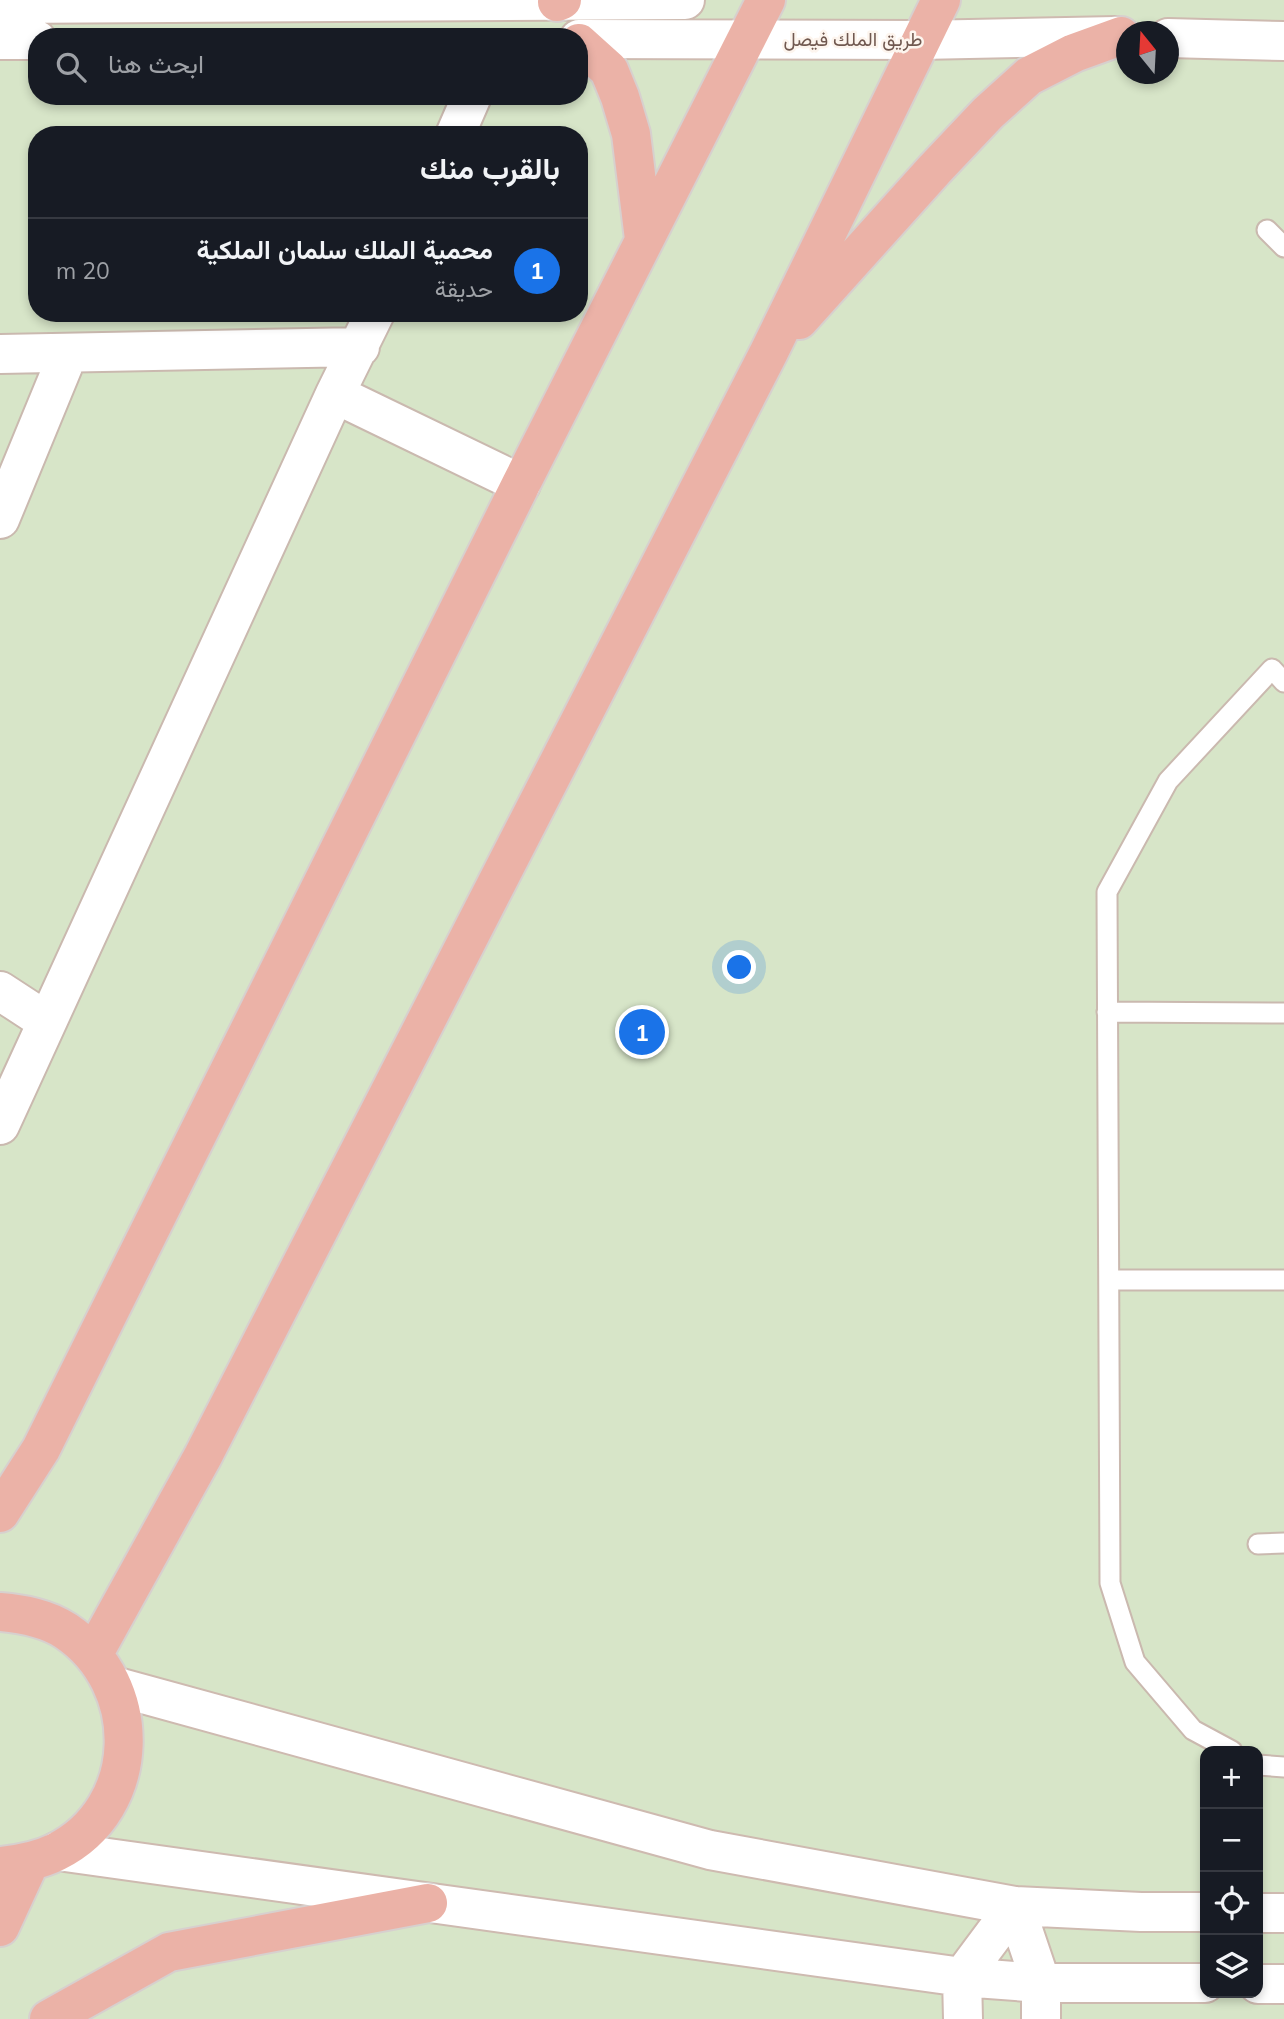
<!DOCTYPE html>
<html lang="ar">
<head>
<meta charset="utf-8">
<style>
	body { margin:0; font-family:Mulish,Vazirmatn,sans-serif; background:#242831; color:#f1f3f6; direction:rtl }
	.controls { position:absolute; right:21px; bottom:21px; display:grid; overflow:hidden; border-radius:14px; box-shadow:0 4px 10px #0003 }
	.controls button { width:63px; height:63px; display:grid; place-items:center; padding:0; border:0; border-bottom:2px solid #363941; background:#171b24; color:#f1f3f6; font:35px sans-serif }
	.compass { position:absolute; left:1116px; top:21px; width:63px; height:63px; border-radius:50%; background:#171b24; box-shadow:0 4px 10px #0003; rotate:342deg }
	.you { position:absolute; left:740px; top:968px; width:24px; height:24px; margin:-18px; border:5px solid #fff; border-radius:50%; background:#1a73e8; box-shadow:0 0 0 10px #1a73e833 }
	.badge { display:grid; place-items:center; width:46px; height:46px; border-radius:50%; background:#1a73e8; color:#fff; font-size:23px; font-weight:700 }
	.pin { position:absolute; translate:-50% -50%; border:4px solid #fff; box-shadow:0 2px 7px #0006 }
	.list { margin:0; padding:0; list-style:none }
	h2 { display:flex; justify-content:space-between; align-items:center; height:91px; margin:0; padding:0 28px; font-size:30px }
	h2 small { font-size:23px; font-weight:400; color:#9ea1a6 }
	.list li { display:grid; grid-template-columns:46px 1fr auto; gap:21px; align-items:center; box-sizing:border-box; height:105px; padding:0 28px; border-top:2px solid #363941 }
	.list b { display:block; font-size:26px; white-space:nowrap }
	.list p { margin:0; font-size:23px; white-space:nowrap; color:#9ea1a6 }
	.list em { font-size:23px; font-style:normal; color:#9ea1a6 }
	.icon { flex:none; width:38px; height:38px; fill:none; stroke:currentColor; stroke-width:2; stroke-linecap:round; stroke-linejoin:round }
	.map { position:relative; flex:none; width:1284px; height:2019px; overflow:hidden; direction:ltr }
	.search { position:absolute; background:#171b24; box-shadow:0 4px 10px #0003; left:28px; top:28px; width:560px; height:77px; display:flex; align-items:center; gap:18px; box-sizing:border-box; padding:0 24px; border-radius:28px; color:#9ea1a6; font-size:26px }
	.panel { position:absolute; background:#171b24; box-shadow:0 4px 10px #0003; left:28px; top:126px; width:560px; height:196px; border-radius:28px; direction:rtl }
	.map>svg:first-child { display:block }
	.green { fill:#d7e5c8; fill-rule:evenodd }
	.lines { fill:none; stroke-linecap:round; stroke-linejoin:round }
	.lane-casing { stroke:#cab9af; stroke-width:23 }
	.street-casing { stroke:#cab9af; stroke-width:42 }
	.secondary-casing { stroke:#cebab0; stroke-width:42 }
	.highway-casing { stroke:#d7d0ce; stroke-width:42 }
	.lane { stroke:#fff; stroke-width:19 }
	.street { stroke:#fff; stroke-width:38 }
	.secondary { stroke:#fff; stroke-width:38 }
	.highway { stroke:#ebb2a7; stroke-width:38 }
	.labels { text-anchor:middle; stroke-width:5; stroke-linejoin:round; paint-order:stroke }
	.street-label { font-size:19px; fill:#70584f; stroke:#fdf5ee }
</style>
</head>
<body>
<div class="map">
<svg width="1284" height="2019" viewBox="0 0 1284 2019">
	<rect width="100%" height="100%" fill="#f9f1e8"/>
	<!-- green -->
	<path class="green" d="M0,0H1284V2019H0ZM1126,32H1168V74H1126ZM37,37H579V96H37ZM37,135H579V313H37ZM1205,1751H1258V1993H1205Z"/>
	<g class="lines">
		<!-- lane casing -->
		<g class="lane-casing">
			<path id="lane" d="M1267,230L1284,247
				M1107,1012L1284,1013
				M1109,1280H1284
				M1258,1544L1284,1543
				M1232,1751L1193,1730L1135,1662L1110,1583L1107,892L1168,781L1272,669L1284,682
				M1258,1765L1284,1767"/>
		</g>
		<!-- street casing -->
		<g class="street-casing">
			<path id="street" d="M455,135L472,96
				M0,354L360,347
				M335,394L521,484
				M0,519L68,354
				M0,991L46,1021
				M0,1125L335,394L375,313"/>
		</g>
		<!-- secondary casing -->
		<g class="secondary-casing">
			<path id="secondary" d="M0,4L685,0
				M1168,38L1284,41
				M579,39L920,40L1116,36
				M0,40H37
				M114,1686L710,1850L1015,1906L1141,1912H1205
				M58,1851L962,1977L1041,1983H1205
				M1015,1906L1041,1983V2019
				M1258,1913H1284
				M1258,1984H1284
				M963,2019L962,1977L1015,1906"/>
		</g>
		<!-- highway casing -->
		<g class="highway-casing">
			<path id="highway" d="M557,2L562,0
				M579,43L609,70L620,97L631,134L644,239
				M799,320L935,169L988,113L1029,76L1074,53L1121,36
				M0,1513L41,1449L521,484L766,0
				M0,1612C23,1614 46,1618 66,1631C145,1684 144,1808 56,1852C38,1861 20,1864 0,1866
				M93,1655L203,1456L769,352L941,0
				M0,1927L30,1862
				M49,2019L169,1952L428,1903"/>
		</g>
		<!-- lane -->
		<use href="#lane" class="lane"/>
		<!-- street -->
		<use href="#street" class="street"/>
		<!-- secondary -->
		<use href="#secondary" class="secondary"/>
		<!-- highway -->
		<use href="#highway" class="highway"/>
	</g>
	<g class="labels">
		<!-- street labels -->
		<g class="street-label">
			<text x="853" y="46">طريق الملك فيصل</text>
		</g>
	</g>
</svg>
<div class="controls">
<button>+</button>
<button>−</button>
<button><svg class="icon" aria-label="locate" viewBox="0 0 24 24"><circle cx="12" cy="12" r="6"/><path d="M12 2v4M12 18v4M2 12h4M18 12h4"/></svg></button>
<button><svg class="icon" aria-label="layers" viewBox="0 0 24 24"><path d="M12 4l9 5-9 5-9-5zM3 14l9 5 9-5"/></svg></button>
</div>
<svg class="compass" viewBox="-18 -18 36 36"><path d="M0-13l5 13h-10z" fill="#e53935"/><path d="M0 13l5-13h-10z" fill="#9ea1a6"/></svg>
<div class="you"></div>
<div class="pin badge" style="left:642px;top:1032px">1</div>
<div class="search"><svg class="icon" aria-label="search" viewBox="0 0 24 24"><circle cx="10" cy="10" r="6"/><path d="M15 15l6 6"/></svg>ابحث هنا</div>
<section class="panel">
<h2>بالقرب منك<small></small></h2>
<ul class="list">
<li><span class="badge">1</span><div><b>محمية الملك سلمان الملكية</b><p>حديقة</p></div><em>20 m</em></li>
</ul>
</section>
</div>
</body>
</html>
